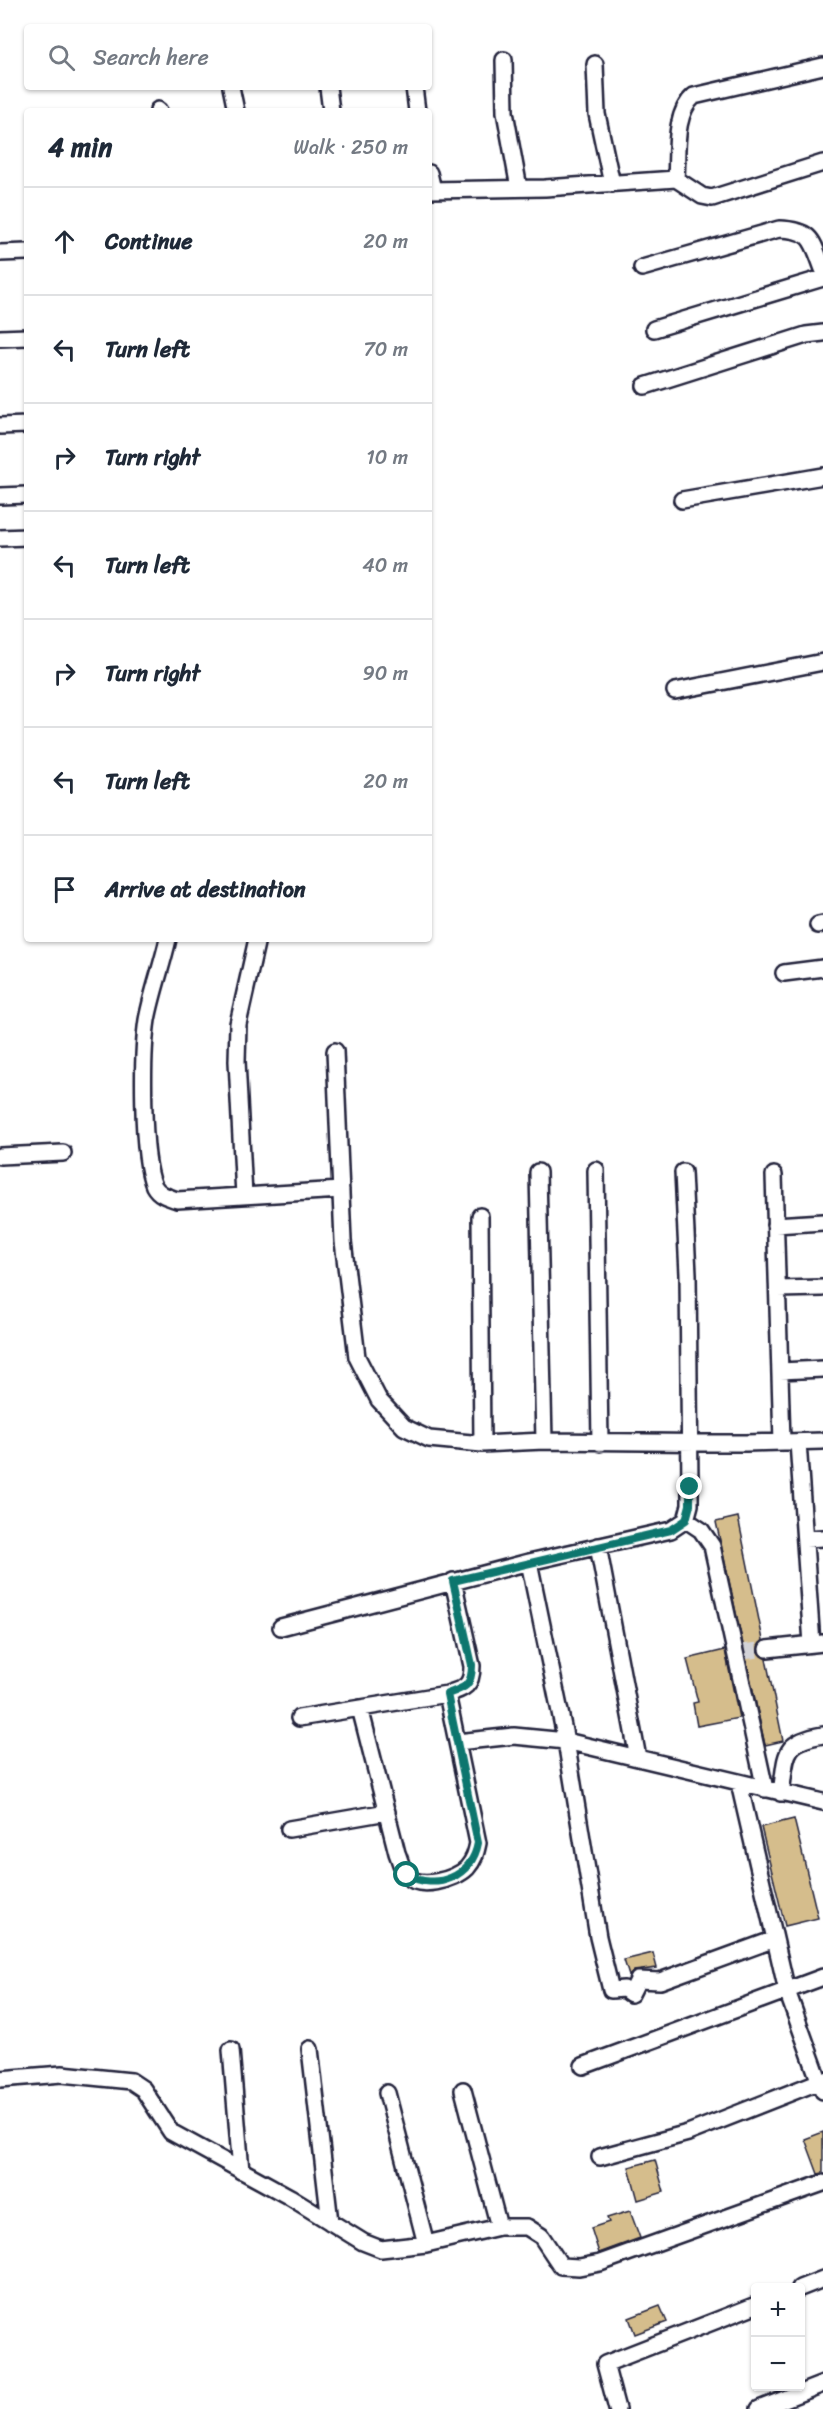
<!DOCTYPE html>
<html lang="en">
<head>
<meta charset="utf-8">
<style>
	body { margin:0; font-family:Sriracha,sans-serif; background:#f6f6f7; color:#1f2937 }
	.controls { position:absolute; right:18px; bottom:18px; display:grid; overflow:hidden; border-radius:6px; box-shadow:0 2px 4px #0004 }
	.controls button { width:54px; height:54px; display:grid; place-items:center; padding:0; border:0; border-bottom:2px solid #e0e1e3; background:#fff; color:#1f2937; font:30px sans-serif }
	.stop { position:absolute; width:18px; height:18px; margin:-14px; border:4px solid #0f766e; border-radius:50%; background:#fff }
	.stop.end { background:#0f766e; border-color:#fff; box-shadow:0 2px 6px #0008 }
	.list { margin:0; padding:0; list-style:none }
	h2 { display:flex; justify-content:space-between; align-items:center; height:78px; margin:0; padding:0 24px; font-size:26px }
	h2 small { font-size:20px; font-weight:400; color:#747a83 }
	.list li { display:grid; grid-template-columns:39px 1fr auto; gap:18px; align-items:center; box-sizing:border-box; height:108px; padding:0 24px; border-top:2px solid #e0e1e3 }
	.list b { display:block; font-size:22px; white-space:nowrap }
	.list em { font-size:20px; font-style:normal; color:#747a83 }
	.icon { flex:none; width:33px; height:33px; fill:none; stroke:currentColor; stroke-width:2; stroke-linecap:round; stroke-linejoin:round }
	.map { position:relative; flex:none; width:823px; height:2409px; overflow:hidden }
	.search { position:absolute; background:#fff; box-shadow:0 2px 4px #0004; left:24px; top:24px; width:408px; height:66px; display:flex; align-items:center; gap:15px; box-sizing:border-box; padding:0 21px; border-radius:6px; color:#747a83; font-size:22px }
	.panel { position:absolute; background:#fff; box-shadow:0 2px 4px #0004; left:24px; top:108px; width:408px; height:834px; border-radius:6px }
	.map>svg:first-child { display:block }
	.building { fill:#d5bd8c; stroke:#22223b; stroke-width:1.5 }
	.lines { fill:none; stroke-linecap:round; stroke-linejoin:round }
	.street-tunnel { stroke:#d3d3d8; stroke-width:15; stroke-dasharray:15 8; stroke-linecap:butt }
	.street-casing { stroke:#22223b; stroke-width:20 }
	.street { stroke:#fff; stroke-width:15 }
	.route { stroke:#0f766e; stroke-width:8 }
</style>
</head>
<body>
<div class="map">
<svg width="823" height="2409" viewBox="0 0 823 2409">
	<rect width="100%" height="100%" fill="#fff"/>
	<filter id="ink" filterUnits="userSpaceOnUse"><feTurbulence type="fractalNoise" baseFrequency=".0167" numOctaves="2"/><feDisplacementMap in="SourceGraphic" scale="12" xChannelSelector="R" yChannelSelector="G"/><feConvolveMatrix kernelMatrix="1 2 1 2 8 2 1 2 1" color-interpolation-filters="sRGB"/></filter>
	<g filter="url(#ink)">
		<!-- building -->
		<path class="building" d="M738,1517L763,1640L757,1651L766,1659L783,1741L765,1745L716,1522Z
			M725,1650L739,1718L697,1726L693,1703L698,1702L687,1659Z
			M794,1819L818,1918L785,1926L761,1827Z
			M653,1953L657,1968L634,1971L629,1976L624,1960Z
			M823,2132V2173L818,2174L805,2139Z
			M655,2160L664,2192L638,2200L629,2167Z
			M630,2211L640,2238L599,2253L591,2228L609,2222L607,2218Z
			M660,2306L667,2322L635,2334L629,2318Z"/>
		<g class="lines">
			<!-- street-tunnel -->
			<path class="street-tunnel" d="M742,1652L767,1649"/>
			<!-- street casing -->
			<g class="street-casing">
				<path id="street" d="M504,60L505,112L519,188
					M595,64L597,114L612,184
					M231,87L236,111
					M328,87L331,111
					M414,87L417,111
					M158,110L159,111
					M429,173L433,190
					M676,179C678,153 673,114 694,96L823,66
					M429,190L545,188L676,179L702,196L712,198L823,163
					M0,253L27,252
					M642,268L779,229C812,230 812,240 823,269
					M654,329L823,278
					M0,338L27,337
					M645,386L806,335L823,333
					M0,426L27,425
					M0,496L27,495
					M682,500L823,476
					M0,538L27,537
					M675,691L823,662
					M818,925L823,924
					M168,939C162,966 152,993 147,1020C142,1053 141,1156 154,1186C159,1195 168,1197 177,1200L341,1190
					M784,973L823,968
					M335,1051L343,1241L357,1357L379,1400L404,1427L429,1439L482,1444L544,1441L746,1443L823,1441
					M0,1156L63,1153
					M596,1170L600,1443
					M538,1172L544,1441
					M774,1175L782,1442
					M244,1196L237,1061L238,1024L257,939
					M480,1216L482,1444
					M775,1225L823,1222
					M778,1289L823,1288
					M780,1371L823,1369
					M798,1442L812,1644
					M686,1520L701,1530L712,1546L765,1789
					M805,1539L823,1538
					M598,1546L638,1758
					M529,1562L566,1741L598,1937L611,1990L624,1989L631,1994L638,1980L660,1981L775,1939
					M281,1627L529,1562L671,1530L686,1520L690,1505V1487L688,1274L683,1172
					M767,1649L823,1643
					M360,1708L397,1853C400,1860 402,1870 406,1875C419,1890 455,1880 467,1868C474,1860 476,1853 478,1843L447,1694
					M299,1718L447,1694C465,1688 472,1686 472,1666L453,1581
					M457,1742L514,1736L566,1741L823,1802
					M739,1783L787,1991L823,2091
					M781,1793C787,1755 781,1742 823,1735
					M289,1829L387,1812
					M310,2049L330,2222
					M231,2050L241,2171
					M583,2066L823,1977
					M0,2079L62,2074L131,2081L143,2089L171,2132L290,2197L363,2242L381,2249L426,2244L499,2227H527L541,2236L561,2266L579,2267L600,2263L823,2183
					M463,2090L499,2227
					M387,2093L426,2244
					M600,2157L688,2133L823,2080
					M800,2288L823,2279
					M617,2409L605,2364L756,2305
					M759,2409L823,2384"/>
			</g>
			<!-- street -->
			<use href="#street" class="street"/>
		</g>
	</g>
	<g class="lines" filter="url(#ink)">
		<!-- route -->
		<path class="route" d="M407,1875C436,1891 472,1877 478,1843L447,1694C465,1688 472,1686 472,1665L453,1581L671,1530L686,1520L690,1505V1487"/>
	</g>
</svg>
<div class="controls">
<button>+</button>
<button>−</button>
</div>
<div class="stop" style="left:407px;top:1875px"></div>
<div class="stop end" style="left:690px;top:1487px"></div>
<div class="search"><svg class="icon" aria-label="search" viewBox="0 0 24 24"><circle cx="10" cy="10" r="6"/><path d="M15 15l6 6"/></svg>Search here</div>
<section class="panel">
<h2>4 min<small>Walk · 250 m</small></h2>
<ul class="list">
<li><svg class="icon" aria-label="ahead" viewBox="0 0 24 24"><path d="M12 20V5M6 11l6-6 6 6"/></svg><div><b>Continue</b></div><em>20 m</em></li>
<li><svg class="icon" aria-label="left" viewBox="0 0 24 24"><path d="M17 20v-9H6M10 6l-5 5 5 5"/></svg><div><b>Turn left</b></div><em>70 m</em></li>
<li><svg class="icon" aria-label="right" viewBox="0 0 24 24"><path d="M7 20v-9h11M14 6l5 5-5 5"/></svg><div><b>Turn right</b></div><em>10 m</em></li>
<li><svg class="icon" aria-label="left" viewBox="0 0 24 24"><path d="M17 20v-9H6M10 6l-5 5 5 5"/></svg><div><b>Turn left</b></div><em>40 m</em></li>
<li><svg class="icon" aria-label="right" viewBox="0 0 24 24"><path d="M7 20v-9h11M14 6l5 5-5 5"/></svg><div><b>Turn right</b></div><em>90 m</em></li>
<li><svg class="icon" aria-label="left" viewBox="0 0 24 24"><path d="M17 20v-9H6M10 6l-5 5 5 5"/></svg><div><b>Turn left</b></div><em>20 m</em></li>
<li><svg class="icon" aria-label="arrive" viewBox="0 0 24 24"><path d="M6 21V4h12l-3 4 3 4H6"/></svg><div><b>Arrive at destination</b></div></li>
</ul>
</section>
</div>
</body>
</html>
